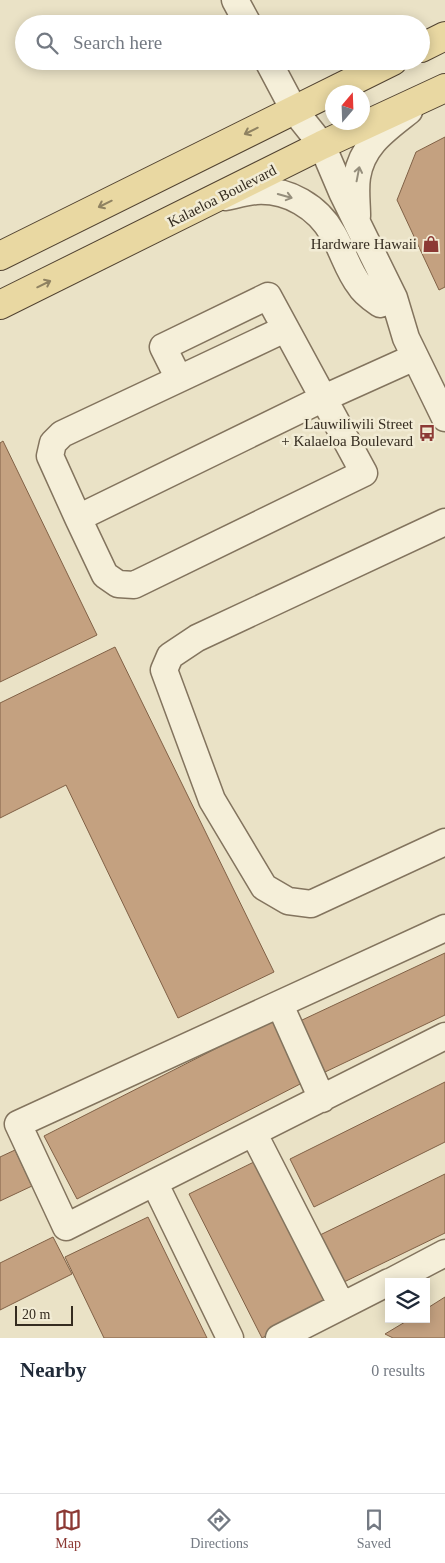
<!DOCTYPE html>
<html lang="en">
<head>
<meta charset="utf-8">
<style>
	body { margin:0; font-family:"Times New Roman",serif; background:#f6f6f7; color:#1f2937 }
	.controls { position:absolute; right:15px; bottom:15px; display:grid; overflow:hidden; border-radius:0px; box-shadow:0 2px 12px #0003 }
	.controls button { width:45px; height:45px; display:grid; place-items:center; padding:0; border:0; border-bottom:1px solid #e0e1e3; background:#fff; color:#1f2937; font:25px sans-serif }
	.compass { position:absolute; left:325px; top:85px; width:45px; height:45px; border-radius:50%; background:#fff; box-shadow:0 2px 12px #0003; rotate:19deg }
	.scale { position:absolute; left:15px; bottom:12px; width:58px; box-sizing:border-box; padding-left:5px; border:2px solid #352c20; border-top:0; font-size:14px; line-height:18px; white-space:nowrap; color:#352c20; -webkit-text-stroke:4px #f2ecd5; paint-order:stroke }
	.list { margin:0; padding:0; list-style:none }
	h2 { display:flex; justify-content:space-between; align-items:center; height:65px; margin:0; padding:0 20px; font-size:21px }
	h2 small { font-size:16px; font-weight:400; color:#747a83 }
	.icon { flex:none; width:28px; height:28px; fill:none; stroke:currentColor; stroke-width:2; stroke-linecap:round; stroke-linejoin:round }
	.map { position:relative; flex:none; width:445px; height:1338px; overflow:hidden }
	.search { position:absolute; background:#fff; box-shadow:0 2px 12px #0003; left:15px; right:15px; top:15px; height:55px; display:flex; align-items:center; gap:12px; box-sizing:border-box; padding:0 18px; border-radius:28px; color:#747a83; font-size:19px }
	.sheet { height:155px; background:#fff }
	nav { display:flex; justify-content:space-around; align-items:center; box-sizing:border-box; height:70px; border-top:1px solid #e0e1e3; background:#fff; font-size:14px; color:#747a83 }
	nav a { display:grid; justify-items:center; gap:2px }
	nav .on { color:#8c3934 }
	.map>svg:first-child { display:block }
	.building { fill:#c4a180; stroke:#806146 }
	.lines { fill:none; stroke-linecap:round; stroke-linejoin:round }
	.minor-casing { stroke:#83745e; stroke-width:29 }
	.major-casing { stroke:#524331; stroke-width:30 }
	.minor { stroke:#f5efd9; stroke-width:26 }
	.major { stroke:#e9d8a2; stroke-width:28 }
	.oneway { stroke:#8f8261 }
	.oneway2 { stroke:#958e7c }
	.labels { text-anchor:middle; stroke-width:5; stroke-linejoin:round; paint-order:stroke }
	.street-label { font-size:15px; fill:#352c20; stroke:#f2ecd5 }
	.poi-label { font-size:15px; fill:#352c20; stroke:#f2ecd5; text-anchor:end }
</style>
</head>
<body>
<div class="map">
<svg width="445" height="1338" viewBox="0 0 445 1338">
	<rect width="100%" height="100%" fill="#eae2c6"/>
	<!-- building -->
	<path class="building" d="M445,137V287L439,290L397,200L416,152Z
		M3,441L97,635L0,682V443Z
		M115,647L274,972L178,1018L66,785L0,818V703Z
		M445,953V1015L325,1072L300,1021Z
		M272,1020L304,1082L77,1199L44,1136Z
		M445,1082V1142L314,1207L290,1159Z
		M15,1150L32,1186L0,1201V1157Z
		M262,1158L335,1300L262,1338L189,1194Z
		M445,1174V1233L344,1282L320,1235Z
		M148,1217L207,1338H104L65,1257Z
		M53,1237L72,1274L0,1310V1263Z
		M445,1297V1338H393L385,1334L410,1319H426V1309Z"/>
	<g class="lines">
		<!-- minor casing -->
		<g class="minor-casing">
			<path id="minor" d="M235,0L248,24
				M268,61L294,110L322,145L342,192L394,298L406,338L445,418
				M225,197C235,195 246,192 256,191C288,189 318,207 333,234C343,251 348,271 360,286C364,293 373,299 380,304
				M357,216C357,204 355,190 357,177C362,145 385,130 409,111
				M179,379L285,329
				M78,518L50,456L53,443L62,434L179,379L163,347L268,296L364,473L134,585L118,584L105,575L78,518L324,398L415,357
				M445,522L197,638L170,656L164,670L212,800L264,887L288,901L311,904L445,842
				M445,928L18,1124L66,1227L445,1036
				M280,1005L322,1099
				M254,1134L342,1306
				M155,1184L230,1338
				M390,1282L445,1253
				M279,1338L389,1282"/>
		</g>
		<!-- major casing -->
		<g class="major-casing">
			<path id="major" d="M421,48L445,36
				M0,256L393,61
				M0,305L322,145L445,88"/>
		</g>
		<!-- minor -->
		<use href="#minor" class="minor"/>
		<!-- major -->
		<use href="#major" class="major"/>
	</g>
	<!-- one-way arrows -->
	<defs><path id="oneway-shaft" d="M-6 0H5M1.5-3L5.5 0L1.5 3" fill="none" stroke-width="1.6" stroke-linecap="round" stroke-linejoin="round" transform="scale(1.25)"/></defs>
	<g class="oneway">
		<use href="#oneway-shaft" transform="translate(251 131) rotate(154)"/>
		<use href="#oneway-shaft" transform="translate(105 204) rotate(154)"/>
		<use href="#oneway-shaft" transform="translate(44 284) rotate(-26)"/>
	</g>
	<g class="oneway2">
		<use href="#oneway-shaft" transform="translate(358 174) rotate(-79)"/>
		<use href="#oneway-shaft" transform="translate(285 196) rotate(16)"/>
	</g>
	<!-- icons -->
	<defs>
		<g id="shop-bare" transform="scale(1.35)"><path d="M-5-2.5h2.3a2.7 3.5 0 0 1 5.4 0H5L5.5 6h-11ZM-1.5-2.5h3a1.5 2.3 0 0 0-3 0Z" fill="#8c3934" stroke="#f2ecd5" stroke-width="2.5" paint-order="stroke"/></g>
		<g id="bus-bare" transform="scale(1.35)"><path d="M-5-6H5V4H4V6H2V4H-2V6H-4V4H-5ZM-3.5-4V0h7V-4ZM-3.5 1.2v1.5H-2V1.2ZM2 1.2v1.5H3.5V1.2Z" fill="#8c3934" stroke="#f2ecd5" stroke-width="2.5" paint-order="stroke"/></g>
	</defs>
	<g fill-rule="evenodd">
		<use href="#shop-bare" x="431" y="244"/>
		<use href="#bus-bare" x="427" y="433"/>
	</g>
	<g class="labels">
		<!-- street labels -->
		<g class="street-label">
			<text transform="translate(222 196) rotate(-27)" y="5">Kalaeloa Boulevard</text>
		</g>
		<!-- poi labels -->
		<g class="poi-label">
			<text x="417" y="249">Hardware Hawaii</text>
			<text x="413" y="429">Lauwiliwili Street<tspan x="413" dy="17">+ Kalaeloa Boulevard</tspan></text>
		</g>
	</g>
</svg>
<div class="controls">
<button><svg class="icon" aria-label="layers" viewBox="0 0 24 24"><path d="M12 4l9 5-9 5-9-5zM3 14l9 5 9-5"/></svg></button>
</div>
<svg class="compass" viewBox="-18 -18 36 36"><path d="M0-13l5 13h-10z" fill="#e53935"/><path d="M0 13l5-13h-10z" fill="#747a83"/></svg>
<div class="scale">20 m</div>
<div class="search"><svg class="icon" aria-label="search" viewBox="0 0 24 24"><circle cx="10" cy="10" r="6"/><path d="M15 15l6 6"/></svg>Search here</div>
</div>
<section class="sheet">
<h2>Nearby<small>0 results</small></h2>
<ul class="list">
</ul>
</section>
<nav>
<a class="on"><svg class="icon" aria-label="map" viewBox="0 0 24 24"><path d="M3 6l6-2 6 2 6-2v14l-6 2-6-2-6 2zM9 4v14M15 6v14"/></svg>Map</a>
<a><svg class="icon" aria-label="directions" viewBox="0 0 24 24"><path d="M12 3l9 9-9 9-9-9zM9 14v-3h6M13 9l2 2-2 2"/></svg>Directions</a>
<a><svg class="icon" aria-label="saved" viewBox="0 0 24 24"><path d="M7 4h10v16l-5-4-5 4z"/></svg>Saved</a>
</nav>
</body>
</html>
